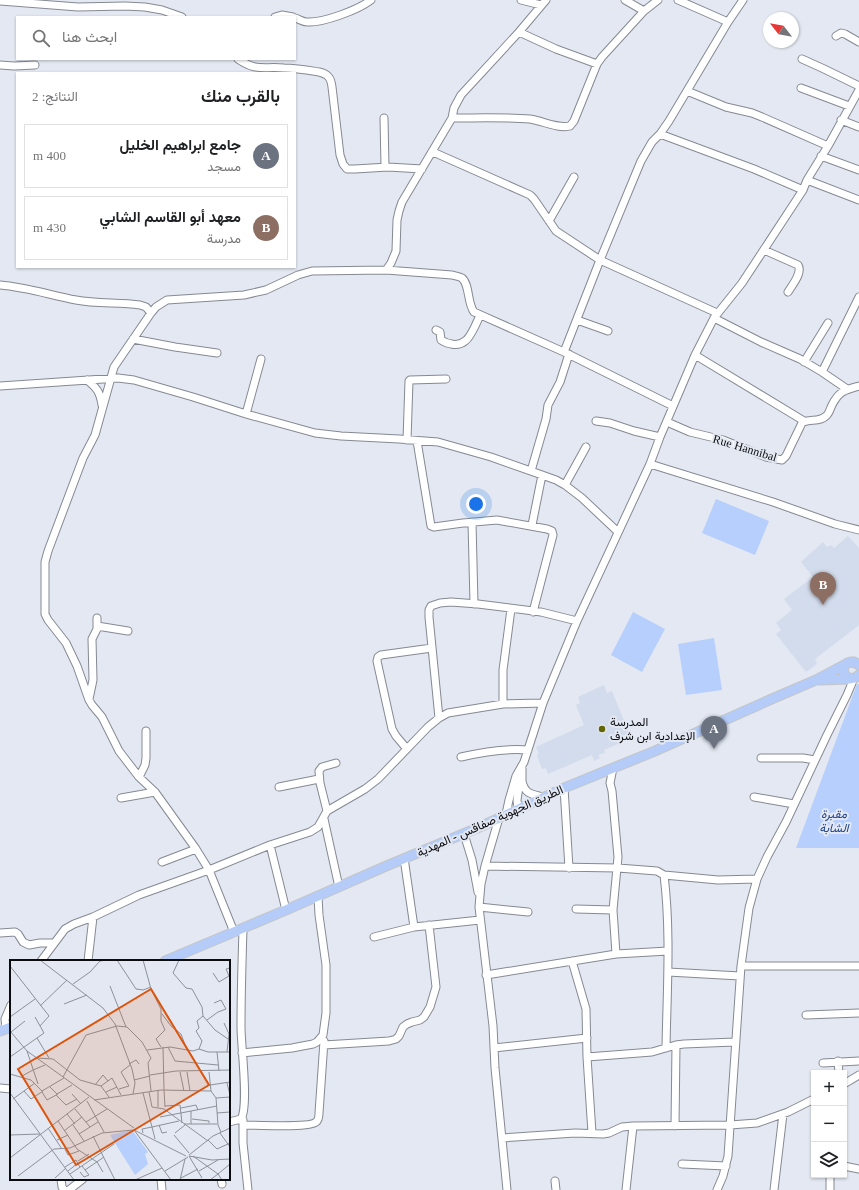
<!DOCTYPE html>
<html lang="ar">
<head>
<meta charset="utf-8">
<style>
	body { margin:0; font-family:"Times New Roman",Vazirmatn,serif; background:#f6f6f6; color:#202124; direction:rtl }
	.controls { position:absolute; right:12px; bottom:12px; display:grid; overflow:hidden; border-radius:0px; box-shadow:0 1px 3px #0004 }
	.controls button { width:36px; height:36px; display:grid; place-items:center; padding:0; border:0; border-bottom:1px solid #e0e0e0; background:#fff; color:#202124; font:20px sans-serif }
	.compass { position:absolute; left:763px; top:12px; width:36px; height:36px; border-radius:50%; background:#fff; box-shadow:0 1px 3px #0004; rotate:301deg }
	.you { position:absolute; left:476px; top:504px; width:14px; height:14px; margin:-10px; border:3px solid #fff; border-radius:50%; background:#1a73e8; box-shadow:0 0 0 6px #1a73e833 }
	.badge { display:grid; place-items:center; width:26px; height:26px; border-radius:50%; background:#ea580c; color:#fff; font-size:13px; font-weight:700 }
	.pin { position:absolute; translate:-50% -33px; filter:drop-shadow(0 1px 2px #0008) }
	.pin::after { content:''; position:absolute; top:21px; width:14px; height:12px; background:inherit; clip-path:polygon(0 0,100% 0,50% 100%) }
	.list { margin:0; padding:0; list-style:none }
	h2 { display:flex; justify-content:space-between; align-items:center; height:52px; margin:0; padding:0 16px; font-size:17px }
	h2 small { font-size:13px; font-weight:400; color:#757577 }
	.list li { display:grid; grid-template-columns:26px 1fr auto; gap:12px; align-items:center; box-sizing:border-box; height:64px; margin:0 8px 8px; padding:0 8px; border:1px solid #e0e0e0; border-radius:0px }
	.list b { display:block; font-size:15px; white-space:nowrap }
	.list p { margin:0; font-size:13px; white-space:nowrap; color:#757577 }
	.list em { font-size:13px; font-style:normal; color:#757577 }
	.icon { flex:none; width:22px; height:22px; fill:none; stroke:currentColor; stroke-width:2; stroke-linecap:round; stroke-linejoin:round }
	.map { position:relative; flex:none; width:859px; height:1190px; overflow:hidden; direction:ltr }
	.search { position:absolute; background:#fff; box-shadow:0 1px 3px #0004; left:16px; top:16px; width:280px; height:44px; display:flex; align-items:center; gap:10px; box-sizing:border-box; padding:0 14px; border-radius:0px; color:#757577; font-size:15px }
	.panel { position:absolute; background:#fff; box-shadow:0 1px 3px #0004; left:16px; top:72px; width:280px; height:196px; border-radius:0px; direction:rtl }
	.map>svg:first-child { display:block }
	.built { fill:#d3dcec }
	.green { fill:#b7cffd }
	.lines { fill:none; stroke-linecap:round; stroke-linejoin:round }
	.minor-casing { stroke:#858992; stroke-width:9 }
	.major-casing { stroke:#c4c5c6; stroke-width:11 }
	.minor { stroke:#fff; stroke-width:7 }
	.major { stroke:#b5ccf9; stroke-width:9 }
	.poi-dot { fill:#616502; stroke:#e3e8f2; stroke-width:1.5 }
	.labels { text-anchor:middle; stroke-width:4; stroke-linejoin:round; paint-order:stroke }
	.street-label { font-size:12px; fill:#0b0c10; stroke:#e3e8f2 }
	.poi-label { font-size:12px; fill:#0b0c10; stroke:#e3e8f2; text-anchor:start }
	.park-label { font-size:12px; font-style:italic; fill:#20428b; stroke:#e3e8f2 }
	.inset-road { fill:none; stroke:#8d9098; stroke-width:1 }
	.view { fill:#dd550c; fill-opacity:0.15; stroke:#dd550c; stroke-width:2 }
	.inset-edge { fill:none; stroke:#0b0c10; stroke-width:2 }
</style>
</head>
<body>
<div class="map">
<svg width="859" height="1190" viewBox="0 0 859 1190">
	<rect width="100%" height="100%" fill="#e3e8f2"/>
	<!-- built -->
	<path class="built" d="M848,536L859,548V625L815,659L817,664L806,672L776,634L781,630L776,623L792,610L784,599L813,577L801,562L823,542L827,547L832,545L834,548Z
		M604,685L607,693L612,691L629,733L624,735L627,740L604,750L605,753L598,755L600,758L594,761L592,755L548,774L546,768L542,769L537,755L539,753L536,747L584,725L576,705L580,703L578,697Z"/>
	<!-- green -->
	<path class="green" d="M716,499L769,521L755,555L702,533Z
		M633,612L665,629L642,672L611,655Z
		M714,638L722,690L686,695L678,644Z
		M857,684H859V848H796Z"/>
	<g class="lines">
		<!-- minor casing -->
		<g class="minor-casing">
			<path id="minor" d="M521,0L541,5
				M625,0L644,11
				M678,0L728,22
				M0,1L78,7L125,6L145,7L162,10L182,17
				M275,17L282,15L293,17
				M295,18C299,19 303,22 307,22C323,23 358,10 371,0
				M519,32L556,49L597,64
				M836,36L841,33L845,34L859,42
				M238,59C257,72 264,66 284,68C296,68 307,70 319,72C328,74 331,78 332,87L340,155L343,164L347,169H355L388,167L422,169
				M802,59L822,68L859,86
				M0,65L14,66L35,65
				M801,88L849,106
				M687,91L726,107L752,113L762,117L828,146
				M384,118L385,167
				M452,118C478,118 505,117 530,119C543,121 558,129 570,126L574,121L597,64L602,57L644,11L658,0
				M841,120L859,127
				M660,134L754,169L803,190
				M433,152L530,195L534,199L556,231L600,260L717,313
				M821,156L859,170
				M807,180L859,200
				M549,221L574,177
				M764,250L798,265C803,273 792,285 788,292
				M386,270L391,263L396,251L397,220L399,211L402,202L452,118L454,108L461,95L519,32L546,0
				M0,285C26,287 50,295 76,300C97,304 119,302 140,305L146,307L151,313
				M714,318L761,342L800,359L822,372L847,389
				M577,320L608,331
				M436,330L440,332L441,340C447,344 458,347 465,341C471,337 477,322 480,315
				M133,339L175,347L217,353
				M564,352L600,260L641,161L652,142L660,134L669,121L728,22L743,0
				M695,355L804,421
				M804,362L828,323
				M822,372L859,297
				M87,380C97,388 100,392 102,405
				M0,386L118,378L134,380L193,397L246,414L315,433L341,436L399,439L438,442L491,457L542,475L556,480L565,485L582,498L618,532
				M246,414L261,359
				M596,421L610,423L634,431L660,437
				M667,422L690,432L723,440L766,457L782,460L786,456L802,423C809,418 819,423 826,416C829,414 830,409 832,405C839,391 845,390 859,386
				M407,440L409,381L410,380L446,379
				M417,441L431,526L434,527L463,523L497,520L547,529L552,531L553,535L533,612
				M650,464L773,502L835,524L859,530
				M531,471L546,419L548,405L560,382L569,354
				M565,485L586,447
				M472,522L474,604
				M532,525L542,475
				M97,626L128,631
				M89,699L93,680L92,639L97,629V618
				M503,704V670L511,609
				M439,718L429,617V610L431,606L440,603L451,602L478,604L541,612L577,621
				M407,749L396,736L392,729L377,661L378,657L381,655L432,648
				M461,757C483,752 505,748 528,750
				M761,758H803L815,760
				M522,768C522,772 522,776 522,781C525,795 532,794 544,797
				M613,768L610,783L612,791L618,857L613,910L616,954
				M139,777L145,765L146,758V731
				M279,787L319,779
				M564,788L569,868
				M754,797L794,804
				M121,798L155,792
				M518,809L517,800L520,780
				M327,811L320,783L319,771L322,767L336,763
				M506,814L509,800L516,776L524,762L543,703L577,621L650,464L660,437L695,355L714,318L742,283L803,190L807,180L828,146L859,90
				M499,818L485,866L481,884L479,907L493,1026L495,1068L507,1190
				M324,819L339,887
				M464,834L472,860L478,892
				M270,845L286,910
				M404,858L414,927
				M162,862L196,849
				M485,866L618,868L657,871L664,875L718,880L757,879
				M664,875C671,932 667,990 666,1048
				M479,907L528,912
				M576,909L613,910
				M234,932L209,870L196,849L155,792L139,777L119,751L102,717L92,705L89,700L77,666L66,643L48,620L45,614V562L48,551L83,458L95,435L114,367L151,313L156,307L167,300L244,295L266,290L298,275L312,271L386,270L452,275C455,276 459,276 462,278C470,285 467,303 474,312L564,352L673,406
				M0,933L15,932L18,934L23,942L29,945L40,943H53
				M374,937L414,927L480,920
				M41,961L65,929L74,924L93,917L139,895L209,870L270,845L310,832L318,827L327,811L365,789L378,779L428,727L439,718L448,713L503,704L543,703
				M88,961L93,917
				M572,961L586,1009L587,1057L592,1133
				M741,966H859
				M668,972L740,976
				M486,975L616,954L668,951
				M806,1015L859,1013
				M6,1029L5,1019L11,1005
				M324,1045L389,1041L396,1039L399,1036L403,1027L407,1024L412,1022L420,1020L424,1017L430,1007L436,987L429,925
				M494,1048L587,1038
				M242,1053L292,1048L313,1044L317,1042L323,1035L326,1013V965L319,915L318,896
				M587,1057L652,1052L676,1045L684,1044L735,1042
				M838,1061L839,1073
				M823,1063L859,1061
				M844,1084L859,1075
				M0,1088L11,1089
				M243,1120V1143L248,1190
				M229,1122L241,1119C249,1106 241,1046 241,1027C241,994 242,961 243,929
				M243,1125C255,1125 310,1128 316,1122C319,1120 319,1116 319,1113L324,1041
				M675,1126L676,1045
				M502,1138L575,1133L603,1134L609,1133L622,1127L633,1126L730,1125L757,1123L788,1112L814,1099
				M682,1164L726,1166
				M844,1166L859,1169
				M830,1175V1190
				M61,1179L62,1187L64,1190
				M161,1179L162,1190
				M221,1179L222,1184
				M555,1181L556,1190
				M69,1190L83,1179
				M626,1190L633,1126
				M717,1190L723,1176L728,1156L741,966L749,908L757,879L767,857L786,822L827,735L847,695L852,683L853,679
				M774,1190L783,1114"/>
		</g>
		<!-- major casing -->
		<g class="major-casing">
			<path id="major" d="M859,665L854,662C835,661 845,688 859,675
				M819,680L850,679
				M165,961L286,910L384,867L482,826L564,788L655,751L774,698L816,680L846,664
				M0,1031L11,1027"/>
		</g>
		<!-- minor -->
		<use href="#minor" class="minor"/>
		<!-- major -->
		<use href="#major" class="major"/>
	</g>
	<!-- markers -->
	<circle class="poi-dot" cx="602" cy="729" r="4"/>
	<g class="labels">
		<!-- street labels -->
		<g class="street-label">
			<text transform="translate(745 448) rotate(17)" y="4">Rue Hannibal</text>
			<text transform="translate(490 821) rotate(-24)" y="4">الطريق الجهوية صفاقس - المهدية</text>
		</g>
		<!-- poi labels -->
		<g class="poi-label">
			<text x="610" y="726">المدرسة<tspan x="610" dy="14">الإعدادية ابن شرف</tspan></text>
		</g>
		<!-- park labels -->
		<g class="park-label">
			<text x="834" y="818">مقبرة<tspan x="834" dy="14">الشابة</tspan></text>
		</g>
	</g>
	<!-- overview -->
	<g transform="translate(10 960)">
		<rect width="220" height="220" fill="#e3e8f2"/>
		<path d="M122,170L138,192L135,194L138,204L125,215L100,175Z" fill="#b7cffd"/>
		<path class="inset-road" d="M30,0L93,48L105,64L122,109L125,123L123,134M107,0L126,29L133,30L141,27M133,0L141,29L151,49V61L155,70L146,79L151,87M169,0L163,13L176,28L182,29L192,47L193,56L205,70L218,79M0,6L39,56L30,66M203,13L209,22L219,16L216,9L220,8M63,24L80,12L90,1L97,0M100,26L116,67M54,44L77,35M30,46L57,20M152,54L161,66L171,74L177,90M0,57L25,39M197,60L208,52L216,49L211,40L204,43M214,63L219,74L217,92M0,71L17,91L124,168M1,72L15,61M27,78L39,98M153,87L154,130M158,87L165,101L208,105M189,89L198,92H220M137,90L160,87L183,91L189,89L192,81L186,71L189,68L187,61L193,56M17,91L28,124M207,92L209,111M0,97L34,73L25,57M27,98L43,99L70,120L91,126L99,137M119,104L126,100L129,104M23,110L35,105M170,112L174,131M177,112L180,131M199,112L201,131L206,138L208,165L211,172M0,114L21,120L32,131L54,118M140,115L166,111L220,110M12,116L23,110M53,117L76,75L107,66L117,67L132,82L141,98L138,103L141,131M124,120L140,116M217,123L220,135M85,125L93,115L98,121M200,125L220,122M91,126L102,118L111,135M40,127L47,134L62,125M109,129L119,126L111,112L120,105M154,130L155,147M14,131L21,139L33,131M32,132L37,140L48,134M96,132L107,127M139,132L142,147L154,149L198,181M0,133L64,220M133,133L142,167L132,169L133,173M62,134L71,144M46,135L56,145L67,139M206,138L220,137M3,139L25,123M84,140L151,130L201,131M77,141L94,172M155,146L170,145L172,163M148,147V130M171,148L186,145L188,150M65,149L80,167M207,153L220,152M57,154L65,164M150,157L207,146M182,159L199,161V163M48,161L67,189L87,202L93,212M76,162L97,149M174,164H207M181,164V151M63,165L74,181M149,165L152,173L157,172M38,168L52,189M124,170L161,220M124,170L176,196M54,171L72,157M165,173L175,165M210,173L220,187M69,174L88,162M0,175L30,174M164,175L179,193M83,176L105,220M145,179L142,167L169,161M47,180L58,175M198,180L207,189L220,183M55,189L58,195L69,191M179,195L203,176L220,168M179,196L202,200L220,199M179,196L192,218M183,196L208,214L220,204M0,198L79,137M68,201L79,194M55,207L66,200L70,207M75,210L94,197M58,211L68,203M155,211L178,197M189,211L208,200M70,212L74,217L79,215L72,206M60,214L104,184M8,216L44,189L60,188L92,173L123,170M45,218L56,208M171,218L188,209M125,220L152,208M170,220L175,199M200,220L208,214L212,220"/>
		<path class="view" d="M141,29L199,125L66,205L8,109Z"/>
		<rect width="220" height="220" class="inset-edge"/>
	</g>
</svg>
<div class="controls">
<button>+</button>
<button>−</button>
<button><svg class="icon" aria-label="layers" viewBox="0 0 24 24"><path d="M12 4l9 5-9 5-9-5zM3 14l9 5 9-5"/></svg></button>
</div>
<svg class="compass" viewBox="-18 -18 36 36"><path d="M0-13l5 13h-10z" fill="#e53935"/><path d="M0 13l5-13h-10z" fill="#757577"/></svg>
<div class="you"></div>
<div class="pin badge" style="left:714px;top:749px;background:#6b7280">A</div>
<div class="pin badge" style="left:823px;top:605px;background:#8d6e63">B</div>
<div class="search"><svg class="icon" aria-label="search" viewBox="0 0 24 24"><circle cx="10" cy="10" r="6"/><path d="M15 15l6 6"/></svg>ابحث هنا</div>
<section class="panel">
<h2>بالقرب منك<small>النتائج: 2</small></h2>
<ul class="list">
<li><span class="badge" style="background:#6b7280">A</span><div><b>جامع ابراهيم الخليل</b><p>مسجد</p></div><em>400 m</em></li>
<li><span class="badge" style="background:#8d6e63">B</span><div><b>معهد أبو القاسم الشابي</b><p>مدرسة</p></div><em>430 m</em></li>
</ul>
</section>
</div>
</body>
</html>
